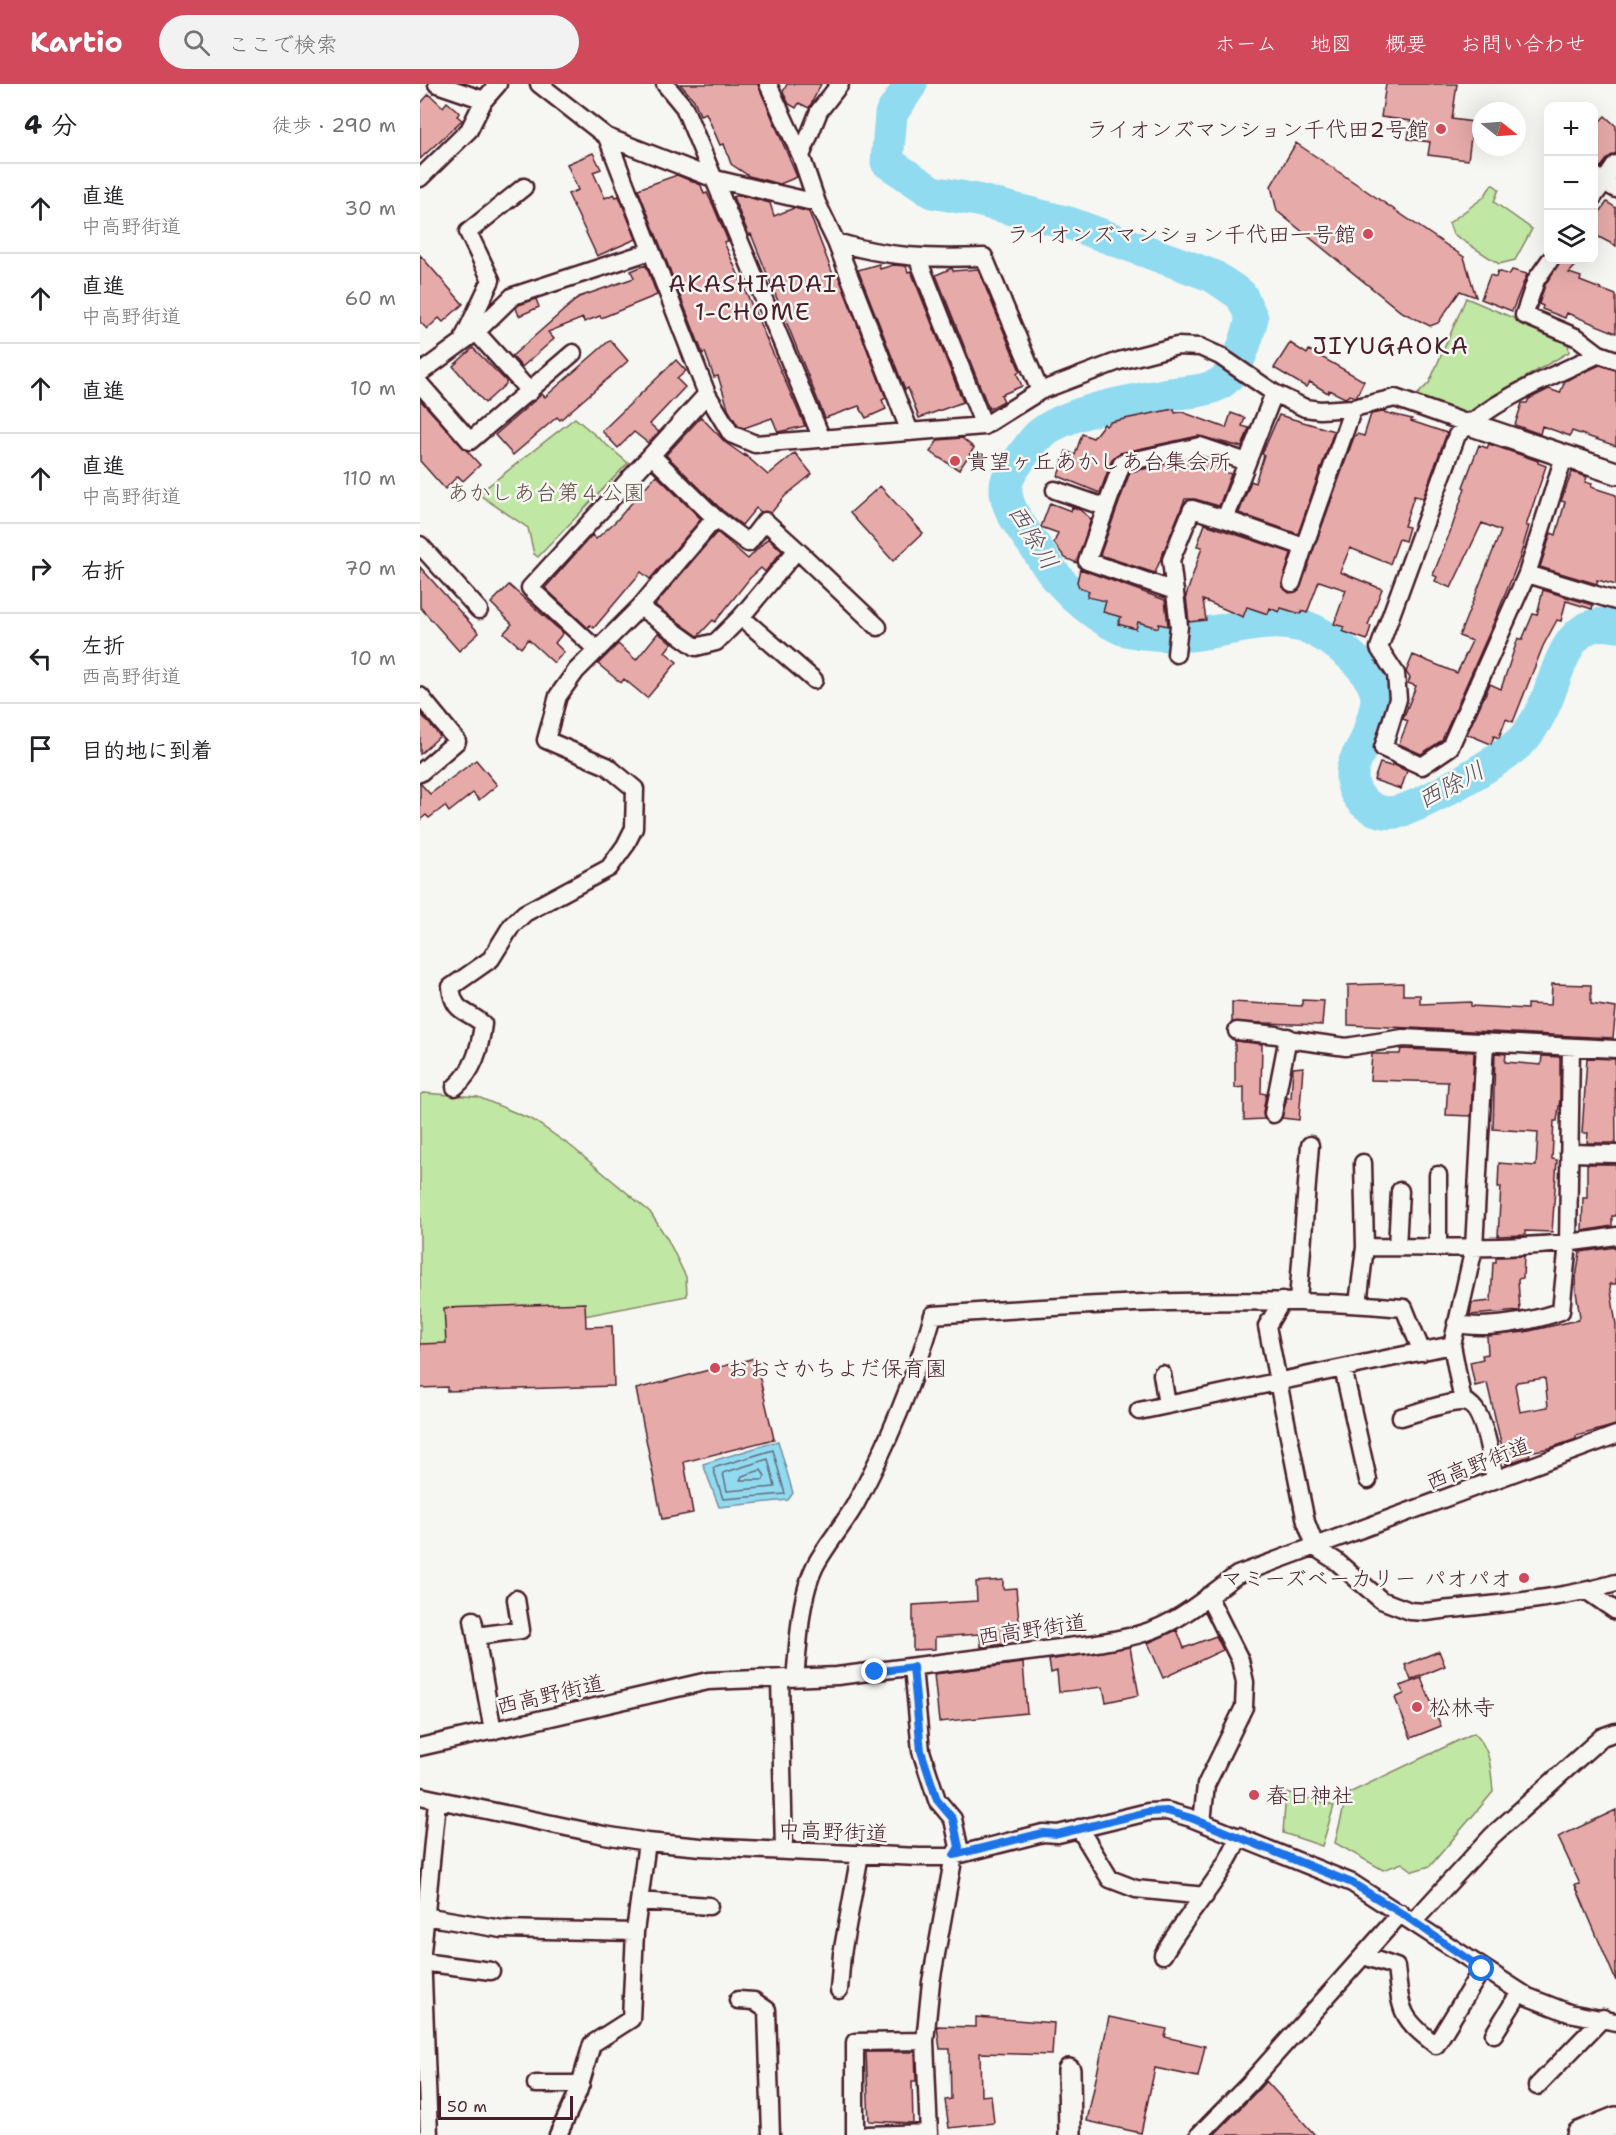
<!DOCTYPE html>
<html lang="ja">
<head>
<meta charset="utf-8">
<style>
	body { margin:0; font-family:"Shantell Sans","Klee One",sans-serif; background:#f2f2f2; color:#202124 }
	.controls { position:absolute; right:18px; top:18px; display:grid; overflow:hidden; border-radius:12px; box-shadow:0 6px 24px #0002 }
	.controls button { width:54px; height:54px; display:grid; place-items:center; padding:0; border:0; border-bottom:2px solid #e0e0e0; background:#fff; color:#202124; font:30px sans-serif }
	.compass { position:absolute; left:1052px; top:18px; width:54px; height:54px; border-radius:50%; background:#fff; box-shadow:0 6px 24px #0002; rotate:107deg }
	.scale { position:absolute; left:18px; bottom:15px; width:135px; box-sizing:border-box; padding-left:6px; border:3px solid #4a1f2b; border-top:0; font-size:16px; line-height:21px; white-space:nowrap; color:#4a1f2b; -webkit-text-stroke:4px #f6f6f2; paint-order:stroke }
	.stop { position:absolute; width:18px; height:18px; margin:-14px; border:4px solid #1a73e8; border-radius:50%; background:#fff }
	.stop.end { background:#1a73e8; border-color:#fff; box-shadow:0 2px 6px #0008 }
	.list { margin:0; padding:0; list-style:none }
	h2 { display:flex; justify-content:space-between; align-items:center; height:78px; margin:0; padding:0 24px; font-size:26px }
	h2 small { font-size:20px; font-weight:400; color:#757577 }
	.list li { display:grid; grid-template-columns:39px 1fr auto; gap:18px; align-items:center; box-sizing:border-box; height:90px; padding:0 24px; border-top:2px solid #e0e0e0 }
	.list b { display:block; font-size:22px; white-space:nowrap }
	.list p { margin:0; font-size:20px; white-space:nowrap; color:#757577 }
	.list em { font-size:20px; font-style:normal; color:#757577 }
	.icon { flex:none; width:33px; height:33px; fill:none; stroke:currentColor; stroke-width:2; stroke-linecap:round; stroke-linejoin:round }
	.map { position:relative; flex:none; width:1196px; height:2051px; overflow:hidden }
	header { display:flex; align-items:center; gap:36px; box-sizing:border-box; height:84px; padding:0 30px; background:#d1495b; color:#fff }
	header strong { font-size:28px }
	nav { display:flex; gap:33px; margin-inline-start:auto; font-size:21px }
	.search { width:420px; height:54px; background:#f2f2f2; display:flex; align-items:center; gap:15px; box-sizing:border-box; padding:0 21px; border-radius:33px; color:#757577; font-size:22px }
	main { display:flex }
	aside { flex:1; background:#fff }
	.map>svg:first-child { display:block }
	.green { fill:#c0e7a3; stroke:#858367; stroke-width:1.5 }
	.water { fill:#91dbf1; stroke:#7590a2; stroke-width:1.5 }
	.lines { fill:none; stroke-linecap:round; stroke-linejoin:round }
	.shore { stroke:#666a7a; stroke-width:1.5 }
	.river { stroke:#91dbf1; stroke-width:33 }
	.building { fill:#e6aba9; stroke:#4a1f2b; stroke-width:1.5; fill-rule:evenodd }
	.minor-casing { stroke:#4a1f2b; stroke-width:21 }
	.tertiary-casing { stroke:#4a1f2b; stroke-width:26 }
	.trunk-casing { stroke:#4a1f2b; stroke-width:32 }
	.minor { stroke:#f6f6f2; stroke-width:16 }
	.tertiary { stroke:#f6f6f2; stroke-width:21 }
	.trunk { stroke:#f6f6f2; stroke-width:27 }
	.route { stroke:#1a73e8; stroke-width:8 }
	.poi-dot { fill:#d1495b; stroke:#f6f6f2; stroke-width:2 }
	.labels { text-anchor:middle; stroke-width:5; stroke-linejoin:round; paint-order:stroke }
	.poi-label { font-size:22px; fill:#4a1f2b; stroke:#f6f6f2; text-anchor:start }
	.park-label { font-size:22px; fill:#685149; stroke:#f6f6f2 }
	.street-label { font-size:22px; fill:#4a1f2b; stroke:#f6f6f2 }
	.neighbourhood-label { font-size:24px; letter-spacing:1.5px; fill:#4a1f2b; stroke:#f6f6f2 }
	.water-label { font-size:24px; font-style:italic; fill:#5c4e5c; stroke:#f6f6f2 }
</style>
</head>
<body>
<header>
<strong>Kartio</strong>
<div class="search"><svg class="icon" aria-label="search" viewBox="0 0 24 24"><circle cx="10" cy="10" r="6"/><path d="M15 15l6 6"/></svg>ここで検索</div>
<nav><a>ホーム</a><a>地図</a><a>概要</a><a>お問い合わせ</a></nav>
</header>
<main>
<aside>
<h2>4 分<small>徒歩 · 290 m</small></h2>
<ul class="list">
<li><svg class="icon" aria-label="ahead" viewBox="0 0 24 24"><path d="M12 20V5M6 11l6-6 6 6"/></svg><div><b>直進</b><p>中高野街道</p></div><em>30 m</em></li>
<li><svg class="icon" aria-label="ahead" viewBox="0 0 24 24"><path d="M12 20V5M6 11l6-6 6 6"/></svg><div><b>直進</b><p>中高野街道</p></div><em>60 m</em></li>
<li><svg class="icon" aria-label="ahead" viewBox="0 0 24 24"><path d="M12 20V5M6 11l6-6 6 6"/></svg><div><b>直進</b></div><em>10 m</em></li>
<li><svg class="icon" aria-label="ahead" viewBox="0 0 24 24"><path d="M12 20V5M6 11l6-6 6 6"/></svg><div><b>直進</b><p>中高野街道</p></div><em>110 m</em></li>
<li><svg class="icon" aria-label="right" viewBox="0 0 24 24"><path d="M7 20v-9h11M14 6l5 5-5 5"/></svg><div><b>右折</b></div><em>70 m</em></li>
<li><svg class="icon" aria-label="left" viewBox="0 0 24 24"><path d="M17 20v-9H6M10 6l-5 5 5 5"/></svg><div><b>左折</b><p>西高野街道</p></div><em>10 m</em></li>
<li><svg class="icon" aria-label="arrive" viewBox="0 0 24 24"><path d="M6 21V4h12l-3 4 3 4H6"/></svg><div><b>目的地に到着</b></div></li>
</ul>
</aside>
<div class="map">
<svg width="1196" height="2051" viewBox="0 0 1196 2051">
	<rect width="100%" height="100%" fill="#f6f6f2"/>
	<filter id="ink" filterUnits="userSpaceOnUse"><feTurbulence type="fractalNoise" baseFrequency=".0167" numOctaves="2"/><feDisplacementMap in="SourceGraphic" scale="12" xChannelSelector="R" yChannelSelector="G"/><feConvolveMatrix kernelMatrix="1 2 1 2 8 2 1 2 1" color-interpolation-filters="sRGB"/></filter>
	<g filter="url(#ink)">
		<!-- green -->
		<path class="green" d="M1072,100L1079,105L1074,118L1112,145L1095,176L1079,180L1033,150L1029,139L1064,113Z
			M1046,214L1148,257L1149,268L1075,311L1048,330L995,313L1009,299Z
			M155,334L208,379L118,473L114,470L108,444L58,410Z
			M3,1009L58,1013L113,1036L152,1063L230,1128L248,1156L266,1193L267,1212L0,1264V1011Z
			M1054,1649C1071,1664 1071,1687 1073,1708L1010,1782L993,1787L982,1779L963,1786L915,1759L927,1710Z
			M866,1708L914,1722L902,1762L863,1749Z"/>
		<!-- water -->
		<path class="water" d="M358,1357L373,1409L368,1416L299,1423L283,1380Z"/>
		<g class="lines">
			<!-- shore -->
			<path class="shore" d="M353,1366L365,1410L303,1415L293,1384Z
				M348,1375L355,1403L307,1407L303,1389Z
				M341,1386L345,1392L343,1396H320L322,1392Z"/>
			<!-- river -->
			<path class="river" d="M491,0L471,30L467,78L512,108L557,116L649,139L793,192L821,211L832,234C827,254 818,289 799,300C785,308 765,308 749,310C714,316 643,328 618,352C612,358 607,366 602,372C595,382 585,393 586,406C586,427 607,450 618,467C637,499 667,528 700,544C712,550 755,552 769,551C807,548 844,532 882,542C908,549 955,585 957,614C957,624 951,640 948,651C944,664 932,677 932,691C931,716 957,734 980,727C1006,720 1088,673 1105,653C1113,643 1122,627 1127,615C1140,582 1149,531 1196,542"/>
		</g>
		<!-- building -->
		<path class="building" d="M260,0H338L377,93L360,100L329,92L311,80L304,60L300,61L286,29L280,31L274,16Z
			M367,0H401L389,24L379,19L376,24L369,20L363,8Z
			M966,0H1037L1032,35L1053,38L1048,76L1008,71L1010,58L988,55L991,37L961,33Z
			M9,10L23,23L27,18L40,29L37,32L42,36L0,75V20Z
			M1185,32L1196,42V69L1188,74L1181,83L1173,81V44Z
			M876,59L1044,173L1056,213L1040,207L1018,239L1010,242L980,227L857,127L851,102Z
			M173,69L181,85L173,88L185,114L194,110L196,113L199,112L216,155L177,172L148,110L158,106L147,80Z
			M257,91L281,101L284,110L287,109L293,121L308,157L304,158L310,172L385,342L358,348L352,334L324,344L318,342L309,327L298,292L294,293L285,268L283,270L218,105Z
			M319,111L350,119L354,132L374,124L389,128L414,193L418,191L466,314L462,316L466,325L446,334L439,322L405,334L331,150L329,151L313,113Z
			M1187,118L1196,124V162L1173,150V138Z
			M0,171L43,220L23,238L19,234L7,245L0,238Z
			M1140,176H1161L1149,189L1161,193L1160,197L1196,211V249L1147,229L1145,234L1122,225L1123,222L1119,220L1125,201Z
			M459,180L460,185L473,181L486,182L488,188L491,187L543,318L499,334L488,304L485,306L438,186Z
			M226,181L237,211L181,234L180,232L164,238L163,234L128,248L134,255L102,283L92,272L159,213L214,194L211,187Z
			M532,184L533,187L558,185L600,287L597,290L602,302L581,311L584,317L569,325L516,191Z
			M1092,186L1107,190L1092,227L1061,215L1070,191L1076,193L1078,187L1089,191Z
			M116,215L119,223L99,232L96,224L99,221Z
			M190,256L208,277L140,336L137,333L93,371L75,351L122,310L125,313Z
			M870,259L887,270L889,266L944,297L936,313L930,311L925,314L909,306L908,309L890,298L886,303L854,284Z
			M53,264L86,297V300L65,319L33,282Z
			M256,276L266,287L257,295L265,303L230,340L239,348L228,359L214,348L198,364L182,347Z
			M1180,281L1196,286V362L1152,347L1150,352L1122,342L1120,350L1095,341L1102,319H1107L1109,315L1129,305L1140,309L1145,297Z
			M0,316L60,381L43,397L38,392L25,405L0,377Z
			M754,325L755,329L762,328L806,344L811,329L825,334L822,342L829,344L822,363L778,352L700,369L692,375L680,409L638,392L646,367L655,371L662,350L673,354L684,340L686,342L690,338Z
			M963,328L992,335L991,337L1027,349L1003,414L994,412L984,442L989,443L985,457L979,455L970,480L930,464L920,488L962,505L948,541L951,542L947,556L922,547L924,543L914,540L926,506L899,497L887,529L882,527L881,530L861,524L859,528L850,524L848,530L827,523L823,533L783,516L786,536L769,538L766,512L782,463L777,462L785,440L871,469L862,502L869,509L879,506L934,353L937,350L944,352L951,330Z
			M859,331L914,347L878,450L819,429L831,397L835,399L844,371L842,370Z
			M281,333L306,359L326,373L324,370L348,391L375,369L392,390L365,412L351,429L341,428L336,424L322,441L302,426L246,371Z
			M542,354L554,364L539,386L510,368L518,356Z
			M1069,360L1118,377V379L1126,382L1106,442H1109L1099,476L1074,538L1022,656L1001,670L979,660L988,637L983,635L996,602L988,599L990,594L986,588L993,571L1037,589L1052,557L1039,552L1081,447L1062,439L1031,504L1015,497L1017,493L1013,491L1032,443L1045,404L1043,403L1059,361L1067,364Z
			M779,373L803,381L802,387L811,390L799,422L775,415H765L735,489L680,471L710,388Z
			M1152,388L1167,393L1165,398L1172,400L1171,403L1196,411V501L1181,497L1177,496V500L1120,483L1131,449L1136,451L1145,418L1141,417Z
			M236,391L281,435L230,495L221,488L174,544L170,541L168,544L125,504L172,451L176,455L196,437Z
			M460,402L503,449L473,477L430,429Z
			M630,419L651,427L652,423L660,426L671,435L657,479L645,474L634,459L638,449L621,443Z
			M297,448L328,475L348,454L362,467L345,488L341,484L330,494L295,538L293,536L278,552L235,521Z
			M0,483L59,549L39,567L0,523Z
			M660,485L745,516L748,542L739,540L738,544L718,538L716,545L698,540L701,533L683,528L686,517L667,513L669,507L659,503L657,498Z
			M89,501L143,549L135,559L144,568L134,579L108,555L101,564L84,549L92,540L71,519Z
			M1123,506L1173,521L1172,525L1146,517L1141,537L1137,536L1123,562L1093,638L1086,635L1079,654L1074,652L1071,660L1047,650L1070,600L1081,605L1098,554L1102,556L1113,530L1117,531Z
			M238,549L252,559L245,568L257,578L227,614L204,595L201,599L178,580L198,560L216,576Z
			M0,629L20,652L0,670Z
			M56,676L77,701L59,716L53,709L29,728L25,722L9,734L6,731L0,736V699L10,710Z
			M960,679L971,682L972,680L987,687L981,705L954,696Z
			M983,899V911H1000V920L1051,918V922L1107,925V920L1131,921L1132,900L1171,901V920L1196,924L1193,954L928,941V901Z
			M882,916L904,917L902,941L812,938V918L882,922Z
			M815,957L842,960L841,1009L846,1010L843,1028L844,1035L824,1036V1003L815,1004Z
			M981,965L1054,968L1051,1032L1026,1031L1028,998L950,996L952,970H980Z
			M1075,969L1086,970L1085,978L1121,981L1122,972L1140,973V1015L1137,1037H1134L1132,1075L1137,1076L1132,1148L1105,1147V1151L1078,1152L1081,1103H1078L1079,1079L1116,1082L1118,1048L1073,1045Z
			M1167,974L1195,975L1196,1059H1167L1168,1049H1162Z
			M883,983L879,1036L862,1034L867,1013L871,1014L873,984Z
			M1167,1080H1196V1132H1192V1142L1162,1147L1163,1114H1167Z
			M1196,1163V1200H1190L1196,1241V1341L1156,1352V1355L1130,1364L1109,1368L1110,1372L1086,1380L1067,1299L1055,1302L1050,1278L1063,1275L1062,1271L1068,1270L1067,1252L1105,1248L1158,1236L1160,1233L1155,1201L1160,1168ZM1125,1294L1128,1323L1100,1328L1095,1301L1097,1298Z
			M1104,1172L1103,1194L1098,1195L1100,1227L1050,1231L1052,1219L1071,1217L1073,1178H1076V1173Z
			M165,1219L166,1243L192,1242L194,1302L27,1307V1303L0,1304V1260L26,1259L24,1224Z
			M335,1274L354,1355L264,1378L273,1429L242,1435L216,1305Z
			M583,1496V1505L596,1504L601,1558L561,1563L560,1550L515,1553V1565L493,1566V1521L557,1517L556,1498Z
			M757,1546L764,1564L796,1552L803,1566L743,1594L728,1559Z
			M710,1563L719,1611L686,1618L683,1603L639,1608L637,1587L631,1589L629,1576Z
			M1019,1567L1025,1582L991,1596L985,1581Z
			M603,1579L607,1629L519,1638L514,1590Z
			M1001,1594L1021,1642L991,1654L975,1614L984,1610L980,1602Z
			M1196,1726V1897L1155,1801L1160,1800L1138,1753Z
			M556,1933L634,1939L632,1971L560,1969L561,2012L571,2011L574,2039L529,2044L525,2016L531,2015L530,1965H520L517,1942L556,1943Z
			M689,1933L747,1945L745,1953L785,1962L778,1993L735,1984L721,2049L667,2037Z
			M446,1968H495L496,1997H492L493,2039L449,2037Z
			M846,1997L895,2051H794L837,2007Z"/>
		<g class="lines">
			<!-- minor casing -->
			<g class="minor-casing">
				<path id="minor" d="M17,0L64,16L78,0
					M119,0L187,53L295,95L397,119
					M245,0L264,23L402,355
					M348,0L381,72
					M420,0L399,27L381,72L397,119L416,158C470,174 510,175 564,173L620,307
					M187,53L287,310L311,350L335,360L564,342L620,307L699,277L757,262L780,263L800,272L854,309L885,324L900,326L933,324L975,314L1049,340
					M1174,91L1184,98L1196,80
					M0,94L49,46L64,16
					M1174,112L1184,98L1196,105
					M416,158L490,348
					M498,175L564,342
					M1130,176L1116,196L1104,231L1158,254L1179,270L1196,276
					M56,248L110,308
					M44,253L71,196L48,148L104,103
					M1179,270C1131,293 1076,314 1037,351L959,564L976,590L978,615L963,664L1002,682L1030,663L1107,490L1196,517
					M0,289L56,248L93,212L231,167
					M0,300L50,357L153,269
					M854,309L805,435L884,463L933,324
					M635,406L685,423
					M0,461L59,526
					M377,466L458,543
					M1107,490L1144,373
					M872,499L884,463
					M755,507L667,477L702,379L780,362L827,378
					M220,523L276,563L296,558L321,533L377,466L345,437L328,459L295,434L232,372
					M321,533L394,596
					M177,566L110,504L287,310
					M756,570L759,542L751,476L772,425L805,435
					M0,612L37,657L0,689
					M817,947L857,951L875,956L926,963L983,954L1196,965
					M35,1003C54,987 60,964 63,940C46,925 34,930 31,903L71,875L92,841L105,829L189,784L205,762L214,744L215,705L187,682L126,656L138,612L156,587L220,523L295,434
					M853,1030L868,953
					M1149,1069L1196,1070
					M945,1163C1028,1163 1114,1167 1196,1152
					M977,1163L980,1107
					M1018,1163V1091
					M862,1217L847,1242L886,1438L896,1464L916,1477L961,1516L990,1527L1006,1528C1069,1520 1135,1517 1196,1499
					M878,1217L890,1061
					M938,1220L945,1163L943,1079
					M1036,1239C1062,1247 1115,1237 1141,1227L1148,1159L1151,963
					M923,1284L948,1396
					M742,1290L747,1321
					M1043,1318L1032,1261L1054,1164L1065,959
					M719,1327L1032,1261
					M981,1333C1000,1328 1021,1319 1041,1318C1065,1316 1071,1378 1075,1395
					M1167,1507L1196,1527
					M53,1536L73,1647
					M56,1552L101,1546L96,1515
					M493,1583L501,1667L517,1716L533,1735L539,1763L534,1771L511,1898L505,1957L509,2051
					M375,1594C379,1559 379,1515 395,1482C406,1461 423,1442 435,1421C466,1365 496,1292 513,1231C670,1220 827,1210 984,1224L1002,1268
					M360,1595L364,1767
					M0,1663L288,1597L417,1592L672,1560C698,1555 724,1552 748,1539C773,1527 794,1507 817,1491L1196,1351
					M0,1712L184,1751L227,1758L281,1763L499,1773H529L623,1749L638,1750L728,1728L747,1727L771,1734L932,1799L1108,1913L1149,1929L1196,1938
					M782,1738L786,1701L824,1623L825,1598L820,1576L788,1512
					M659,1744L690,1795L716,1805L785,1812
					M219,1817L289,1822
					M4,1832L82,1845L215,1848
					M994,1837L1072,1752L1182,1653L1196,1648
					M743,1871C766,1829 802,1797 819,1752
					M944,1872L976,1883C981,1927 980,1934 1016,1961L1062,1885
					M2,1878L71,1887
					M419,1906L422,1870L440,1770
					M318,1916L334,1917L347,1926L351,2051
					M1074,1950L1100,1908
					M116,2000H161
					M1117,2002L1183,1934
					M9,2051L2,1868L17,1718
					M138,2051L158,2008L172,1960L211,1935L215,1848L227,1758
					M435,2051V1958L505,1957
					M447,2051L509,2049
					M779,2051L829,2000L981,1829"/>
			</g>
			<!-- tertiary casing -->
			<g class="tertiary-casing">
				<path id="tertiary" d="M1049,340L1196,389
					M649,1986L650,2051"/>
			</g>
			<!-- trunk casing -->
			<g class="trunk-casing">
				<path id="trunk" d="M1161,2051L1196,2037"/>
			</g>
			<!-- minor -->
			<use href="#minor" class="minor"/>
			<!-- tertiary -->
			<use href="#tertiary" class="tertiary"/>
			<!-- trunk -->
			<use href="#trunk" class="trunk"/>
		</g>
	</g>
	<g class="lines" filter="url(#ink)">
		<!-- route -->
		<path class="route" d="M455,1588L493,1583L501,1667L517,1716L533,1735L539,1763L534,1771L623,1749L638,1750L728,1728L747,1727L771,1734L932,1799L981,1829L1062,1885"/>
	</g>
	<!-- markers -->
	<g class="poi-dot">
		<circle cx="1021" cy="45" r="6"/>
		<circle cx="948" cy="150" r="6"/>
		<circle cx="535" cy="377" r="6"/>
		<circle cx="295" cy="1284" r="6"/>
		<circle cx="1104" cy="1494" r="6"/>
		<circle cx="997" cy="1623" r="6"/>
		<circle cx="834" cy="1711" r="6"/>
	</g>
	<g class="labels">
		<!-- poi labels -->
		<g class="poi-label">
			<text x="1009" y="53" text-anchor="end">ライオンズマンション千代田2号館</text>
			<text x="936" y="158" text-anchor="end">ライオンズマンション千代田一号館</text>
			<text x="547" y="385">貴望ヶ丘あかしあ台集会所</text>
			<text x="307" y="1292">おおさかちよだ保育園</text>
			<text x="1092" y="1502" text-anchor="end">マミーズベーカリー パオパオ</text>
			<text x="1009" y="1631">松林寺</text>
			<text x="846" y="1719">春日神社</text>
		</g>
		<!-- park labels -->
		<g class="park-label">
			<text x="126" y="416">あかしあ台第４公園</text>
		</g>
		<!-- street labels -->
		<g class="street-label">
			<text transform="translate(1058 1379) rotate(-21)" y="8">西高野街道</text>
			<text transform="translate(612 1545) rotate(-8)" y="8">西高野街道</text>
			<text transform="translate(130 1610) rotate(-13)" y="8">西高野街道</text>
			<text transform="translate(413 1747) rotate(2)" y="8">中高野街道</text>
		</g>
		<!-- neighbourhood labels -->
		<g class="neighbourhood-label">
			<text x="333" y="208">AKASHIADAI<tspan x="333" dy="28">1-CHOME</tspan></text>
			<text x="971" y="270">JIYUGAOKA</text>
		</g>
		<!-- water labels -->
		<g class="water-label">
			<text transform="translate(613 453) rotate(58)" y="8">西除川</text>
			<text transform="translate(1031 701) rotate(-28)" y="8">西除川</text>
		</g>
	</g>
</svg>
<div class="controls">
<button>+</button>
<button>−</button>
<button><svg class="icon" aria-label="layers" viewBox="0 0 24 24"><path d="M12 4l9 5-9 5-9-5zM3 14l9 5 9-5"/></svg></button>
</div>
<svg class="compass" viewBox="-18 -18 36 36"><path d="M0-13l5 13h-10z" fill="#e53935"/><path d="M0 13l5-13h-10z" fill="#757577"/></svg>
<div class="scale">50 m</div>
<div class="stop" style="left:1062px;top:1885px"></div>
<div class="stop end" style="left:455px;top:1588px"></div>
</div>
</main>
</body>
</html>
